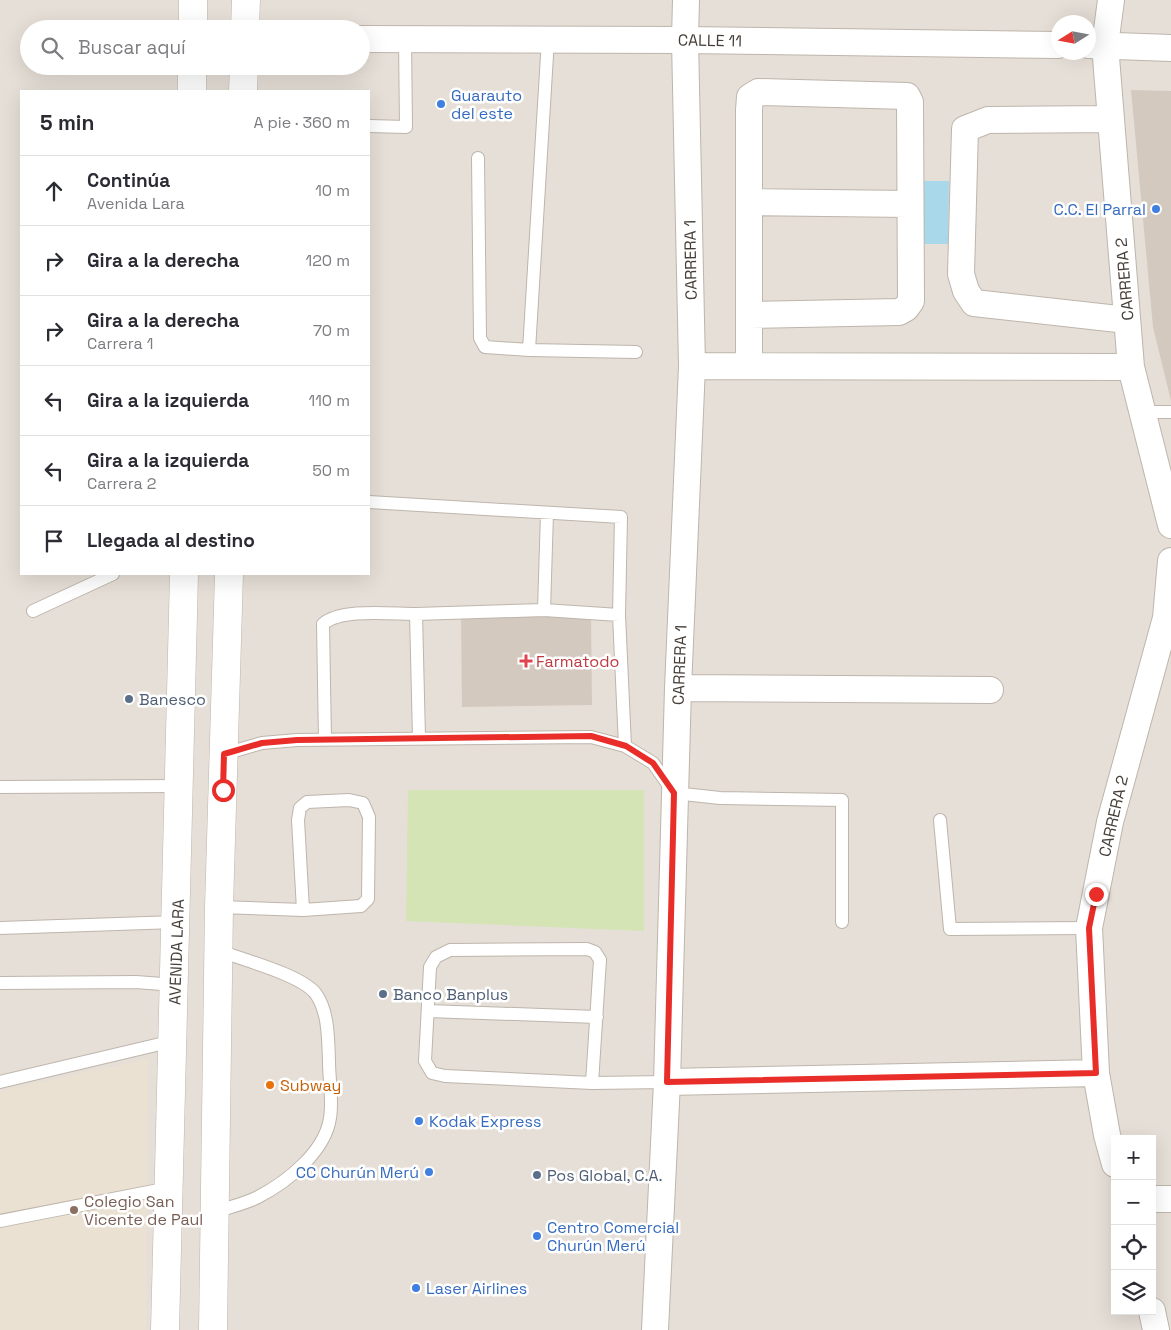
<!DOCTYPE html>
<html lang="es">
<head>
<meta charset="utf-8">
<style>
	body { margin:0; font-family:"Space Grotesk",sans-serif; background:#f2f2f3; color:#2b2b33 }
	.controls { position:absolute; right:15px; bottom:15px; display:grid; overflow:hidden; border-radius:0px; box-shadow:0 5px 20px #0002 }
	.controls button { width:45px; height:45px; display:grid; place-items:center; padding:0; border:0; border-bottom:1px solid #e1e1e2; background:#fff; color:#2b2b33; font:25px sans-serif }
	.compass { position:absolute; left:1051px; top:15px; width:45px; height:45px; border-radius:50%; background:#fff; box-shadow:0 5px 20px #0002; rotate:259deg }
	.stop { position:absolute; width:15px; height:15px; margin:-11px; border:4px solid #e92e29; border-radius:50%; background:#fff }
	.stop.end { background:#e92e29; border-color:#fff; box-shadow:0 1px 5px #0008 }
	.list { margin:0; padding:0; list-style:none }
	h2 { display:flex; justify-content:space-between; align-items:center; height:65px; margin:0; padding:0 20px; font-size:21px }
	h2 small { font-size:16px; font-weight:400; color:#7c7c81 }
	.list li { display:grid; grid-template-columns:32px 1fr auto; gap:15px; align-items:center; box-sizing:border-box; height:70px; padding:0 20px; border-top:1px solid #e1e1e2 }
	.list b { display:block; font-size:19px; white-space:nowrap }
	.list p { margin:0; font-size:16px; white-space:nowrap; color:#7c7c81 }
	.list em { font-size:16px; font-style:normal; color:#7c7c81 }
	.icon { flex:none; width:28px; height:28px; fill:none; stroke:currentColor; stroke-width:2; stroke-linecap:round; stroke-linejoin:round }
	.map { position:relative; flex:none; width:1171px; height:1330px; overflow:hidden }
	.search { position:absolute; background:#fff; box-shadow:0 5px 20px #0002; left:20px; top:20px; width:350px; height:55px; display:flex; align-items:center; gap:12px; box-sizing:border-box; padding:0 18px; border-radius:28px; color:#7c7c81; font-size:19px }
	.panel { position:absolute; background:#fff; box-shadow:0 5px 20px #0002; left:20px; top:90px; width:350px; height:485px; border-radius:0px }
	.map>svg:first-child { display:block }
	.residential { fill:#e6dfd7; fill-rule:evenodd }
	.education { fill:#ebe1d3 }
	.green { fill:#d4e4b4 }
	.water { fill:#a9d8eb }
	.building { fill:#d4c9bf }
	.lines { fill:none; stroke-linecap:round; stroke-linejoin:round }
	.service-casing { stroke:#beb5ab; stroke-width:14 }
	.minor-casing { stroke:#beb5ab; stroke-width:28 }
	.tertiary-casing { stroke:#beb5ab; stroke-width:29 }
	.service { stroke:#fff; stroke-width:12 }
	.minor { stroke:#fff; stroke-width:26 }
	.tertiary { stroke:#fff; stroke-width:28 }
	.route { stroke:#e92e29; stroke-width:6 }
	.shop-dot { fill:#3f7fe0; stroke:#fff; stroke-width:2 }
	.health-dot { fill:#e0444e; stroke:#fff; stroke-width:2 }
	.service-dot { fill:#5c6f8a; stroke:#fff; stroke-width:2 }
	.food-dot { fill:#e8710a; stroke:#fff; stroke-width:2 }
	.education-dot { fill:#8d6e63; stroke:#fff; stroke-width:2 }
	.labels { text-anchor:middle; stroke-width:5; stroke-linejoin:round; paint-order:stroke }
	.street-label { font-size:16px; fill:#463e37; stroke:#fff }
	.shop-label { font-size:16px; fill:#366cbe; stroke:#fff; text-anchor:start }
	.health-label { font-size:16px; fill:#be3a42; stroke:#fff; text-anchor:start }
	.service-label { font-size:16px; fill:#4e5e75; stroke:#fff; text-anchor:start }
	.food-label { font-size:16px; fill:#c56008; stroke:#fff; text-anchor:start }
	.education-label { font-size:16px; fill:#785e54; stroke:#fff; text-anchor:start }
</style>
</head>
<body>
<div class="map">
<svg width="1171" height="1330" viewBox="0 0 1171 1330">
	<rect width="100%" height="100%" fill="#f3eee8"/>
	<!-- residential -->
	<path class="residential" d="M0,0H1171V1330H0ZM1058,22H1088V52H1058ZM29,29H361V66H29ZM21,91H369V574H21ZM1115,1139H1152V1311H1115Z"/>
	<!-- education -->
	<path class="education" d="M148,1059L146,1330H0V1091Z"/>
	<!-- green -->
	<path class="green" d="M408,790H644V931L406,921Z"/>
	<!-- water -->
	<path class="water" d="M923,181H949L948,244H923Z"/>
	<!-- building -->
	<path class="building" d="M1131,90L1171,91V401L1153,327Z
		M591,615L592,705L462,707L461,617Z"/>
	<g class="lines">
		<!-- service casing -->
		<g class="service-casing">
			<path id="service" d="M369,126L406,127L405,39
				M478,158L480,338L485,347L529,350L548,39
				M529,350L636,352
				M1143,412H1171
				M369,502L621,517L619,615
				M544,610L547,513
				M33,611L113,574
				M416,614L544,610L619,615L625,746
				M325,740L323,624C341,608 391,614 416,614L419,738
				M224,754L262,743L297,740L591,737L625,746L653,763L674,793L720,798L842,800V922
				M0,787L180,786
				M940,820L950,929L1089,928
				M219,907L303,910L361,906L368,899L369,817L363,803L349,800L307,802L300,808L298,820L303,910
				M0,928L176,922
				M0,983L136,982L175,985
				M428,1011L597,1017
				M0,1082L173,1041
				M592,1083L600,960L595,952L587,949L450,950L436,957L430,967L425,1061L432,1073L445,1076L592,1083L667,1082
				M215,1212C229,1207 245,1204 258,1197C287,1182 325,1152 330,1118C333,1100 329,1079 329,1061C328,1040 329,1013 316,994C302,975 243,960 220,951
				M0,1221L169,1188"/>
		</g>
		<!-- minor casing -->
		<g class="minor-casing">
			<path id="minor" d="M1111,0L1105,45L1131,367L1171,525
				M361,39L685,40L1058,45
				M1088,45L1171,48
				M1111,119L988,120L965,129L961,274L966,291L974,303L1127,320
				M749,202L910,204
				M749,315L899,312L906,308L911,301L910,102L907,96L758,92L750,97L749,110V366
				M692,366L1131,367
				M678,688L990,690
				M667,1082L1096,1073
				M1115,1164L1107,1135L1096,1073L1089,928L1110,822L1166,618L1171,561
				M1152,1199H1171
				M1152,1311L1156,1330
				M655,1330L667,1082L678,688L692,366L685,40L686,0"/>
		</g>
		<!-- tertiary casing -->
		<g class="tertiary-casing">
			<path id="tertiary" d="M193,29V0
				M245,29L246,0
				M192,91V66
				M243,91L244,66
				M165,1330L184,574
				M213,1330L219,907L229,574"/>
		</g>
		<!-- service -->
		<use href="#service" class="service"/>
		<!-- minor -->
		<use href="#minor" class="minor"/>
		<!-- tertiary -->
		<use href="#tertiary" class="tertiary"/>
	</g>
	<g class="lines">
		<!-- route -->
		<path class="route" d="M223,790L224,754L262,743L297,740L591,736L626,746L653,763L674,793L667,1082L1096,1073L1089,928L1096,894"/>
	</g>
	<!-- markers -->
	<g class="shop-dot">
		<circle cx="441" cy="104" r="5"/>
		<circle cx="1156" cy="209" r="5"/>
		<circle cx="419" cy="1121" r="5"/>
		<circle cx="429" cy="1172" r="5"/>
		<circle cx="537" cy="1236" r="5"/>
		<circle cx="416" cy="1288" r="5"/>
	</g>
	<path class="health-dot" d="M523.5 653.5h5v5h5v5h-5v5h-5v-5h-5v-5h5z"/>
	<g class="service-dot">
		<circle cx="129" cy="699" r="5"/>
		<circle cx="383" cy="994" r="5"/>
		<circle cx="537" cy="1175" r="5"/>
	</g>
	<circle class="food-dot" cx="270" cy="1085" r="5"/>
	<circle class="education-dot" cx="74" cy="1210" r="5"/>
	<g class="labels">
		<!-- street labels -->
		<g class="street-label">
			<text transform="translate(710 40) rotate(1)" y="6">CALLE 11</text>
			<text transform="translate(690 260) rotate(-91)" y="6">CARRERA 1</text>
			<text transform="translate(1124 279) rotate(-95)" y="6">CARRERA 2</text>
			<text transform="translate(679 665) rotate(-88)" y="6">CARRERA 1</text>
			<text transform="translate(1113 816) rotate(-77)" y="6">CARRERA 2</text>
			<text transform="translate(176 952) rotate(-88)" y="6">AVENIDA LARA</text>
		</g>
		<!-- shop labels -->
		<g class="shop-label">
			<text x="451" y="101">Guarauto<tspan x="451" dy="18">del este</tspan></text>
			<text x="1146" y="215" text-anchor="end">C.C. El Parral</text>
			<text x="429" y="1127">Kodak Express</text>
			<text x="419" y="1178" text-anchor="end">CC Churún Merú</text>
			<text x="547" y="1233">Centro Comercial<tspan x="547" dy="18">Churún Merú</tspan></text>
			<text x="426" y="1294">Laser Airlines</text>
		</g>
		<!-- health labels -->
		<g class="health-label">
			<text x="536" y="667">Farmatodo</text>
		</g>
		<!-- service labels -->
		<g class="service-label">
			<text x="139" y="705">Banesco</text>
			<text x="393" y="1000">Banco Banplus</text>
			<text x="547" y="1181">Pos Global, C.A.</text>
		</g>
		<!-- food labels -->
		<g class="food-label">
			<text x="280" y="1091">Subway</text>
		</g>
		<!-- education labels -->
		<g class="education-label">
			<text x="84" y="1207">Colegio San<tspan x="84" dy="18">Vicente de Paul</tspan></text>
		</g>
	</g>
</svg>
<div class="controls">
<button>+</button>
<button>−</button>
<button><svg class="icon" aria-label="locate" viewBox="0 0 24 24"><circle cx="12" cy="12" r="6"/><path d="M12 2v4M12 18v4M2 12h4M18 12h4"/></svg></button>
<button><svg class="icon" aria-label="layers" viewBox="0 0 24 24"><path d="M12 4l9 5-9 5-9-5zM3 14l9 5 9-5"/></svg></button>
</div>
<svg class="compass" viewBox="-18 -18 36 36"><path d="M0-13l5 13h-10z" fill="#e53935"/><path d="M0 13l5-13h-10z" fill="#7c7c81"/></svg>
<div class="stop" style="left:223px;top:790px"></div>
<div class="stop end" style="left:1096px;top:894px"></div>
<div class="search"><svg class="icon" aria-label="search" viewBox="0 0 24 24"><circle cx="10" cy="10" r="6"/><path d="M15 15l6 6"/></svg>Buscar aquí</div>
<section class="panel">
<h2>5 min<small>A pie · 360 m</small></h2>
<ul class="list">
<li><svg class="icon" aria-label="ahead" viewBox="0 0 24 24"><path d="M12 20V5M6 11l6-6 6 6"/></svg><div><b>Continúa</b><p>Avenida Lara</p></div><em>10 m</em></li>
<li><svg class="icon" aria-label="right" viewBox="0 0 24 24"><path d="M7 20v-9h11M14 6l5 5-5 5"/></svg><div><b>Gira a la derecha</b></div><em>120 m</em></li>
<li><svg class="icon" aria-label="right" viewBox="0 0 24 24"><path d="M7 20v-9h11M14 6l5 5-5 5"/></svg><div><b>Gira a la derecha</b><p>Carrera 1</p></div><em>70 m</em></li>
<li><svg class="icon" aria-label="left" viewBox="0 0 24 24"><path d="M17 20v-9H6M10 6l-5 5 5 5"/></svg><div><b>Gira a la izquierda</b></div><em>110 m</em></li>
<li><svg class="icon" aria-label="left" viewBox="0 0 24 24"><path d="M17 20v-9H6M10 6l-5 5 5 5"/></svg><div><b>Gira a la izquierda</b><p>Carrera 2</p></div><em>50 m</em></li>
<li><svg class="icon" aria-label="arrive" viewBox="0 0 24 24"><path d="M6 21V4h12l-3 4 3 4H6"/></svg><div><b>Llegada al destino</b></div></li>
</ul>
</section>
</div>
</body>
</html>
